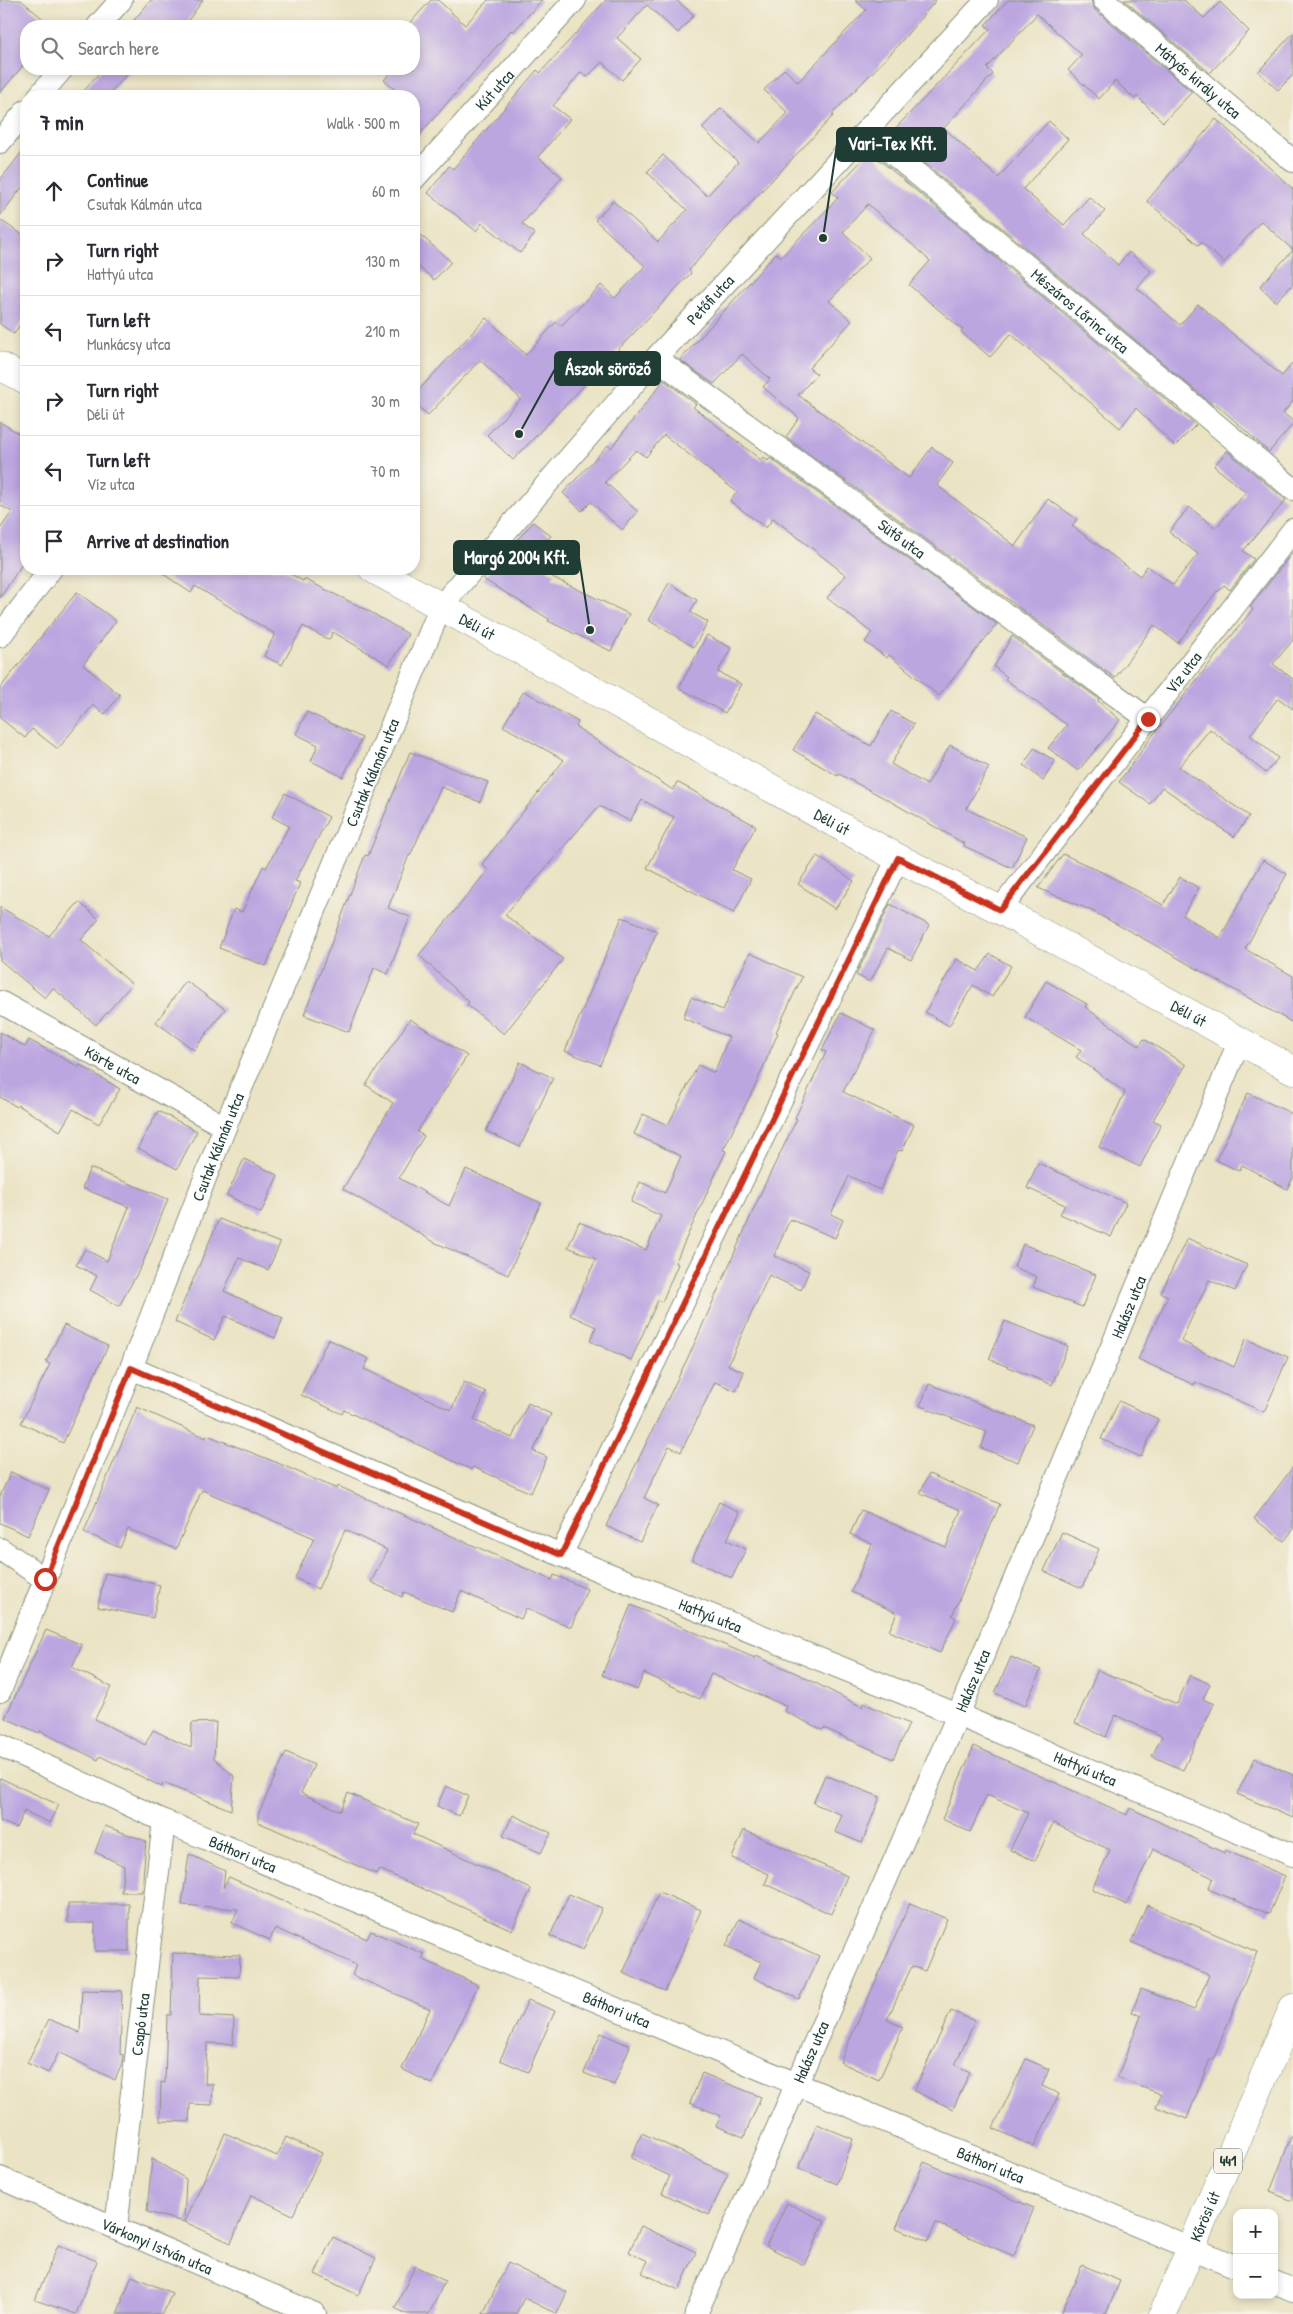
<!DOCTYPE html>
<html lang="en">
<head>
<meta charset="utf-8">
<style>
	body { margin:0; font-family:"Patrick Hand",sans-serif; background:#f7f7f7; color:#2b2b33 }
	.controls { position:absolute; right:15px; bottom:15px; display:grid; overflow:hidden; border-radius:10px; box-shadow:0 2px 8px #0003 }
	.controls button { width:45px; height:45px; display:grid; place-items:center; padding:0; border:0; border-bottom:1px solid #e1e1e2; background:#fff; color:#2b2b33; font:25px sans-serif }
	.stop { position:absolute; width:15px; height:15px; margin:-11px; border:4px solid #c8321e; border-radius:50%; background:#fff }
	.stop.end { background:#c8321e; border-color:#fff; box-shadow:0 1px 5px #0008 }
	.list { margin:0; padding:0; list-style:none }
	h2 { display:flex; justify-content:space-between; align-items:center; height:65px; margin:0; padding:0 20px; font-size:21px }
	h2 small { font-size:16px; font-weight:400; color:#7c7c81 }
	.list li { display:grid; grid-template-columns:32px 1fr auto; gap:15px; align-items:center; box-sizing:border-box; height:70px; padding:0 20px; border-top:1px solid #e1e1e2 }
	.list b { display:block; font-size:19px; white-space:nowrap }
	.list p { margin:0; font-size:16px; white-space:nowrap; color:#7c7c81 }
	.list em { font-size:16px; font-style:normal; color:#7c7c81 }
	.icon { flex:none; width:28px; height:28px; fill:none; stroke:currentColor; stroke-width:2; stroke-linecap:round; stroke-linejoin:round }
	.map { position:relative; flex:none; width:1293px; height:2314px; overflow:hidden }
	.search { position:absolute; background:#fff; box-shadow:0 2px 8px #0003; left:20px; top:20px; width:400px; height:55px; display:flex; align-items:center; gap:12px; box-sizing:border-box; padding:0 18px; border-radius:20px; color:#7c7c81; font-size:19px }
	.panel { position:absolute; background:#fff; box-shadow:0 2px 8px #0003; left:20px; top:90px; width:400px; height:485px; border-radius:20px }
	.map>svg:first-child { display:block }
	.building { fill:#bba6e0 }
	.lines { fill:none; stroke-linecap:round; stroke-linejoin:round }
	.minor-casing { stroke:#84907c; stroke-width:24 }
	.tertiary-casing { stroke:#84907c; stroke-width:29 }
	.primary-casing { stroke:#84907c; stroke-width:29 }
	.minor { stroke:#fff; stroke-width:22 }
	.tertiary { stroke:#fff; stroke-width:28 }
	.primary { stroke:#fff; stroke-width:28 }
	.route { stroke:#c8321e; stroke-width:6 }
	.labels { text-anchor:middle; stroke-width:4; stroke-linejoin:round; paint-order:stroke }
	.shield { fill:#f7f3e8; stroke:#60746a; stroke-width:1 }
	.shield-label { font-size:15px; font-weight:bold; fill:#1f3d34 }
	.street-label { font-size:16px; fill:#1f3d34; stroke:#f7f3e8 }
	.leader { fill:none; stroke:#1f3d34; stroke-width:2 }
	.callout-dot { fill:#1f3d34; stroke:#f7f3e8; stroke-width:2 }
	.callout { fill:#1f3d34; stroke:#1f3d34; stroke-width:2 }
	.callout-label { font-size:18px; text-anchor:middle; font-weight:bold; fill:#fff }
</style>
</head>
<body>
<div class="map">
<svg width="1293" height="2314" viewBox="0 0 1293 2314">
	<rect width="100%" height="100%" fill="#f7f3e8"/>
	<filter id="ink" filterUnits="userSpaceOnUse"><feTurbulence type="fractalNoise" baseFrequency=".02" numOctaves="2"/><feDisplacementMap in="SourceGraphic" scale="10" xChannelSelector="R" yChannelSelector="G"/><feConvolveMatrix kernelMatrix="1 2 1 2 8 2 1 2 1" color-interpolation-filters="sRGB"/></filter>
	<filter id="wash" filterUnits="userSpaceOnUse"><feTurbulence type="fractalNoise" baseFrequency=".0096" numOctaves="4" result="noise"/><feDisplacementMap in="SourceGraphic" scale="20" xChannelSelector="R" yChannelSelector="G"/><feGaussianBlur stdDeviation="1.12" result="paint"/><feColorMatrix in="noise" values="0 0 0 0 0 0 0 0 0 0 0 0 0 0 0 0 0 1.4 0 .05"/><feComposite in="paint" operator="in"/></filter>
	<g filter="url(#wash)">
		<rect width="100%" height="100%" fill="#eae3c4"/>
		<g id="blocks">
			<!-- building -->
			<path class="building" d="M0,0H21L51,26H26V62L0,93Z
				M151,0H203L184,26H129Z
				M431,0H438L465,25L488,0H542L513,32L511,30L414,141V96H402L384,80L394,69H414V26L408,25Z
				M606,0H676L694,15L678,33L647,5L617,38L641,59L622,80L602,62L587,77L581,72L553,106L570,119L538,157L562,177L522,224L535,234L520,253L482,223L476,231L428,193L449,166L453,169L537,70L540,73Z
				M855,0H936L894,50L832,114L834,115L734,220L689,270L691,273L513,460L487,435L521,399L480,360L428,415L414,403V395L486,318L526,355L556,322L561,326L601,285L615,298L645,266L595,220L613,201L658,242L687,210L647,172L663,155L707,196L738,162L702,128L721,108L759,143L788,113L764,90L784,69L798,82L866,10Z
				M1008,0H1091L1095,10L1192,92L1163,122L1137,96L1135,99L1115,81L1099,99L1068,70L1082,55L1037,14L987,68L993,74L944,128L998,178L1049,121L1068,139L1023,189L1064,225L1089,197L1105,211L1084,234L1118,265L1129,252L1151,271L1137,288L1180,325L1198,304L1282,376L1293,363V401L1283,413L1293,421V424L1269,452L1216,404L1214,406L890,134L990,29L985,25Z
				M1124,0H1184L1204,18L1220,2L1249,31L1210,73Z
				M1293,33V75L1278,90L1258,72Z
				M102,69H132L107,96H80Z
				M1216,119L1293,189V284L1276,302L1260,286L1293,250L1261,221L1224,263L1201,242L1198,245L1147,201Z
				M26,147V182L0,216V180Z
				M870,152L1196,425L1175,446L1136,408L1120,428L1011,334L990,357L961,332L963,330L909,285L930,261L868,204L843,232L870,258L829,301L852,321L809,368L817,374L798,395L909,478L932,447L953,463L937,485L1015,546L1048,499L1077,519L1072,526L1140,576L1147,566L1173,585L1198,554L1169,532L1189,507L1216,528L1246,492L1214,466L1227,451L1286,500L1243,551L1254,559L1230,590L1224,585L1218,592L1217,591L1178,643L1154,625L1115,678L786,437L799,418L763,387L770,379L742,354L714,384L680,360L776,253L781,257L838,198L832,192Z
				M0,220L26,237V315L14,334L0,324Z
				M414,229L451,262L434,280L414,263Z
				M664,380L696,404L693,407L761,460L763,457L768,461L770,458L997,624L939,696L889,655L887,658L865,642L872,633L827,598L846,575L773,518L766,528L730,501L737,492L664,435L646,457L636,450L605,482L638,512L622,530L591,502L582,511L563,493L608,445L611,448Z
				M0,422L26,438V558L0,598V529L12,512L0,505Z
				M533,522L551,536L530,558L555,574L552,577L629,614L611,651L548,621L549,619L483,579Z
				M1293,552V640L1273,664L1293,679V709L1278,698L1250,735L1278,758L1266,773L1210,729L1179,767L1249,816L1234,837L1162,787L1150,804L1119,782L1149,740L1253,609L1250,607Z
				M156,569H282L303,581L304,579L367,610L408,634L389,665L333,632L329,640L303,626L282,665L264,656L275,634L195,586L191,593Z
				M669,583L697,600L690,612L708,622L694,647L648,620Z
				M77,592L116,621L83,665L120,695L105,714L93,705L58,749L32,729L25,738L0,718V688Z
				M707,635L731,648L718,672L741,684L725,713L679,688Z
				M1012,636L1099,699L1098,701L1120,720L1078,771L1048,748L1067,725L1005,679L1007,677L994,667Z
				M524,691L578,722L576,727L673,790L677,782L756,826L732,870L751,879L734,913L647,868L674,817L642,800L630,821L599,806L505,915L563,959L504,1034L467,1005L469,1002L419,955L488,870L482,864L564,760L503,726Z
				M891,711L914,724L891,764L927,785L950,745L989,767L966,809L1027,837L1012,868L964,846L965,844L888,800L839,774L838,776L793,750L815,714L871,746Z
				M307,712L362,738L343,777L311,761L318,745L296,734Z
				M1034,748L1055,761L1043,781L1024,765Z
				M410,752L488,782L480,802L441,787L410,856L409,855L388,908L410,917L388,974L374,968L349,1032L304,1015L365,855L368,856Z
				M285,793L329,817L295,881L300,883L266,966L219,948L234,909L242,912L263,866L266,868L289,826L272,817Z
				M1063,854L1108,875L1163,905L1180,877L1199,888L1183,915L1220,938L1263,860L1287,874L1245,949L1293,976V1023L1137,935L1090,910L1038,888Z
				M817,856L854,881L835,909L798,884Z
				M79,902L99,919L81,940L132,984L96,1025L53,988L45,998L0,960V907L49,936Z
				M890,904L929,925L911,960L888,948L870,982L856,975Z
				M622,917L657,931L600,1065L565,1051Z
				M750,953L802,977L776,1032L778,1033L756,1084L723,1150L726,1151L675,1263L678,1264L662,1302L658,1300L631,1360L590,1341L596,1327L570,1315L596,1259L568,1247L579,1222L646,1250L661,1216L631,1202L640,1182L665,1193L681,1156L634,1134L643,1114L668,1125L698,1065L714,1073L729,1037L683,1018L691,997L723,1010Z
				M990,954L1011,966L992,997L973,985L949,1026L925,1012L957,959L978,971Z
				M186,981L225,1009L194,1050L156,1022Z
				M1046,981L1087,1004L1085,1007L1139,1046L1144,1039L1186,1065L1153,1120L1161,1124L1140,1167L1099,1147L1125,1092L1076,1057L1081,1050L1025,1017Z
				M841,1013L875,1030L843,1092L914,1125L902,1151L898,1150L880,1190L849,1176L831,1214L843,1220L835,1238L790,1219L774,1256L809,1271L801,1290L769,1275L728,1365L744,1372L736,1391L715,1382L681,1452L669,1446L644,1498L658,1505L640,1542L606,1526L692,1349L764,1186L797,1119L795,1118L826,1052L822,1050Z
				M410,1019L467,1056L417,1132L424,1136L399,1178L449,1206L466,1169L541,1203L508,1275L434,1242L343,1189L393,1103L366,1085Z
				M0,1032L25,1047L29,1040L79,1067L80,1065L120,1089L99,1124L73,1109L60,1131L18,1105L17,1107L0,1097Z
				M520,1062L553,1078L520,1147L486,1131Z
				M1248,1093L1293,1114V1178L1287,1189L1242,1165L1239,1171L1216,1160Z
				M158,1111L197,1131L177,1169L138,1148Z
				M244,1159L278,1175L261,1213L227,1195Z
				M1038,1163L1126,1203L1111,1237L1060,1214L1065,1205L1027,1188Z
				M90,1168L168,1199L142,1265L119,1306L90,1290L97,1276L76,1265L85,1249L107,1261L129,1207L82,1188Z
				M219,1219L280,1243L268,1270L239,1258L224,1291L283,1318L275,1338L225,1316L214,1340L175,1322Z
				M1187,1238L1247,1265L1235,1291L1209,1280L1181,1341L1234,1367L1246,1339L1288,1357L1264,1412L1195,1382L1194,1385L1138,1359L1168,1296L1161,1293Z
				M1023,1244L1096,1275L1082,1307L1033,1287L1037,1277L1014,1267Z
				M1005,1321L1068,1346L1052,1385L989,1359Z
				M64,1325L108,1346L63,1443L21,1423L50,1364L46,1362Z
				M328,1339L369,1359L364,1369L451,1410L464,1382L486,1392L474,1420L512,1438L528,1403L551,1414L533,1451L547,1457L531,1493L473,1467L472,1470L344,1410L342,1414L301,1395Z
				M929,1384L1033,1425L1018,1462L981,1448L987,1432L920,1406Z
				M1119,1401L1158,1419L1141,1457L1101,1439Z
				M137,1407L206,1438L207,1435L273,1461L337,1489L338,1486L552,1580L554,1575L587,1589L571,1627L526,1608L521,1619L461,1591L452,1612L404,1592L402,1597L371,1582L387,1550L345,1530L318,1589L295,1578L314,1538L202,1490L176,1549L128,1529L120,1548L84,1532Z
				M1293,1467V1530L1284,1541L1254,1519Z
				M11,1472L49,1490L28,1536L0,1523V1496Z
				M929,1474L1000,1504L952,1616L956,1618L940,1653L889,1631L897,1613L851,1592L872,1544L850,1534L861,1510L946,1547L961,1510L920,1493Z
				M719,1502L740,1512L727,1540L746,1549L732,1578L692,1560Z
				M1062,1532L1099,1549L1082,1588L1044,1571Z
				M105,1573L160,1585L153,1618L98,1607Z
				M631,1605L755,1658L756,1656L798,1674L862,1707L864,1703L909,1724L893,1759L824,1728L822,1730L784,1711L786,1706L711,1674L700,1699L644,1673L637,1690L602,1675Z
				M46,1630L82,1645L72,1667L111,1687L95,1719L145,1745L153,1730L191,1748L192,1723L216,1722L214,1758L234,1776L231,1810L163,1783L162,1787L100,1756L98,1760L40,1731L39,1733L5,1718Z
				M1011,1657L1041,1670L1025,1706L995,1693Z
				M1098,1670L1177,1704L1190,1675L1210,1684L1203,1699L1214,1704L1183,1770L1152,1756L1162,1736L1115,1715L1106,1737L1075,1723Z
				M974,1746L1127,1815L1130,1808L1224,1853L1225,1850L1285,1876L1269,1914L1208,1889L1213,1878L1153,1849L1127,1905L1092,1889L1110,1850L1053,1823L1035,1861L1010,1850L1028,1813L987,1795L970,1832L942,1819Z
				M286,1752L314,1765L301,1793L340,1811L348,1793L418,1824L413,1834L531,1889L512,1930L379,1869L376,1874L258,1822V1815Z
				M1255,1758L1293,1775V1818L1237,1794Z
				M825,1775L880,1797L862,1843L835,1832L842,1815L813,1803Z
				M0,1778L59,1805L50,1823L24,1811L16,1828L0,1821Z
				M446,1786L468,1796L459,1816L437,1806Z
				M513,1815L551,1833L541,1853L503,1836Z
				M105,1826L146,1841L142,1892H121L124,1866L95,1852Z
				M744,1830L847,1876L831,1914L765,1884L769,1874L732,1858Z
				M189,1854L225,1871L223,1888L229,1877L367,1939L371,1931L424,1954L422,1959L478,1985L432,2084L402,2069L430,2009L352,1975L356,1965L275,1928L270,1940L232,1923L238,1909L182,1905Z
				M659,1892L701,1910L665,1991L623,1973Z
				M569,1894L602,1908L583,1950L550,1936Z
				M910,1903L947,1919L925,1971L912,1966L887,2020L903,2027L879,2080L840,2062Z
				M68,1904H129V1951H95V1923H68Z
				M1147,1905L1257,1952L1213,2060L1210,2059L1187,2119L1156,2107L1161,2094L1117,2078L1141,2016L1132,2012L1141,1989L1194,2010L1209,1975L1131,1942Z
				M739,1919L819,1956L799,1999L754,1978L761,1962L726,1946Z
				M173,1953L240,1955L239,1977L200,1976L199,2016L234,2018L233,2044L207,2043L205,2084H213L212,2105L190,2104L189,2122L160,2121L161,2082L165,2083L167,2015H171Z
				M82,1990L122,1991L120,2054L123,2055L122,2064L115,2080L59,2052L48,2073L27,2063L49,2019L80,2033Z
				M528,2000L555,2011L528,2072L500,2060Z
				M951,2011L975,2021L955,2065L970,2072L953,2109L914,2091Z
				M601,2033L630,2046L614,2085L584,2073Z
				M1026,2059L1049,2069L1042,2086L1059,2094L1034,2147L993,2128Z
				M702,2073L761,2097L744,2137L716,2126L721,2116L690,2103Z
				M817,2124L853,2139L837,2184L799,2168Z
				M225,2133L277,2156L286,2137L322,2153L293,2215L251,2195L231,2243L185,2222Z
				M642,2133L728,2174L709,2215L662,2193L670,2176L631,2158Z
				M1291,2137H1293V2201L1270,2192Z
				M152,2159L186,2179L184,2222L147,2212Z
				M924,2162L1034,2208L1014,2256L936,2223L928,2241L896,2228Z
				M787,2203L825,2221L804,2265L766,2246Z
				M641,2226L696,2252L679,2290L642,2273L648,2261L629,2252Z
				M333,2237L376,2258L358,2295L315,2274Z
				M58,2245L97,2261L76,2314L35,2300Z
				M508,2263L567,2292L557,2314L524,2298L516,2314H483Z
				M1082,2265L1120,2281L1106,2314H1061Z
				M415,2266L445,2281L429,2314H407L395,2308Z
				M132,2276L172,2293L163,2314H117Z"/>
		</g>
	</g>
	<g filter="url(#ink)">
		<use href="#blocks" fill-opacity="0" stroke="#84907c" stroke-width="1"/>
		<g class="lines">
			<!-- minor casing -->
			<g class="minor-casing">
				<g id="minor">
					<path id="s1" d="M1104,0L1293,161"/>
					<path d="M98,26L121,0"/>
					<path d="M39,96L62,69"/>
					<path id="s2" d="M867,132L1293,489"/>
					<path d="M0,142L26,111"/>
					<path id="s3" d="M414,179L575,0"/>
					<path id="s4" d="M656,358L1148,719"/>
					<path d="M0,636L51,569"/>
					<path id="s5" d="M1000,910L1293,530"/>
					<path id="s6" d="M0,1002L225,1127"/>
					<path id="s7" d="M131,1368L561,1555L958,1715L1293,1855"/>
					<path d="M0,1549L45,1579"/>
					<path d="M561,1555L898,858"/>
					<path id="s8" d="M0,1691L131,1368L225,1127L441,606L656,358L987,0"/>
					<path id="s9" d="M0,1745L164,1821L1237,2267"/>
					<path id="s10" d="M0,2178L315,2314"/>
					<path id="s11" d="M116,2228L164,1821"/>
					<path d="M1274,2282L1293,2290"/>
					<path id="s12" d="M696,2314L958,1715L1239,1042"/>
				</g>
			</g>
			<!-- tertiary casing -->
			<g class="tertiary-casing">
				<g id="tertiary">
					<path d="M0,366L26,380"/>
					<path id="s13" d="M373,569L898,858L1000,910L1293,1070"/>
				</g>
			</g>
			<!-- primary casing -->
			<g class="primary-casing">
				<g id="primary">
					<path id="s14" d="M1163,2314L1293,2008"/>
				</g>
			</g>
			<!-- minor -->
			<use href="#minor" class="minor"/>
			<!-- tertiary -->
			<use href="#tertiary" class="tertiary"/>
			<!-- primary -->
			<use href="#primary" class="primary"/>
		</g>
	</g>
	<g class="lines" filter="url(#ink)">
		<!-- route -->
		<path class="route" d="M45,1579L131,1368L561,1555L898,858L1000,910L1148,719"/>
	</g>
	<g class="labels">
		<!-- shield labels -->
		<rect class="shield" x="1214" y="2148.5" width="28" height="25" rx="4"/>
		<g class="shield-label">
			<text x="1228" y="2166">441</text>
		</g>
		<!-- street labels -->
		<g class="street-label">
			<text dy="6" stroke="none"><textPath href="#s1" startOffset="124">Mátyás király utca</textPath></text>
			<text dy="6" stroke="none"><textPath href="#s3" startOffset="120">Kút utca</textPath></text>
			<text dy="6" stroke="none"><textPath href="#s8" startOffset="1579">Petőfi utca</textPath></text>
			<text dy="6" stroke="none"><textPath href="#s2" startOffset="278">Mészáros Lőrinc utca</textPath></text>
			<text dy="6" stroke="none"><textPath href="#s4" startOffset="305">Sütő utca</textPath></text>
			<text dy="6" stroke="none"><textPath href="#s13" startOffset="119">Déli út</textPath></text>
			<text dy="6" stroke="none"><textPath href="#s5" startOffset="300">Víz utca</textPath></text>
			<text dy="6" stroke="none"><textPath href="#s8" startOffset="991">Csutak Kálmán utca</textPath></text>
			<text dy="6" stroke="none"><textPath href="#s13" startOffset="524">Déli út</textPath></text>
			<text dy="6" stroke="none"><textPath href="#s13" startOffset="929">Déli út</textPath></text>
			<text dy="6" stroke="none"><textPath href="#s6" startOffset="129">Körte utca</textPath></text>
			<text dy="6" stroke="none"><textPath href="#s8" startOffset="586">Csutak Kálmán utca</textPath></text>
			<text dy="6" stroke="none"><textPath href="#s12" startOffset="1096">Halász utca</textPath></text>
			<text dy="6" stroke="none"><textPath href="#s7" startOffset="630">Hattyú utca</textPath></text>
			<text dy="6" stroke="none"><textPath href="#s12" startOffset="691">Halász utca</textPath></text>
			<text dy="6" stroke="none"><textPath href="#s7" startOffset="1035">Hattyú utca</textPath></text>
			<text dy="6" stroke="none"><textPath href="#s9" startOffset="266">Báthori utca</textPath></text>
			<text dy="6" stroke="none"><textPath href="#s9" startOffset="671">Báthori utca</textPath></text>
			<text dy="6" stroke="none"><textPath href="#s11" startOffset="205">Csapó utca</textPath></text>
			<text dy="6" stroke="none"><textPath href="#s12" startOffset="286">Halász utca</textPath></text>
			<text dy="6" stroke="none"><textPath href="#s9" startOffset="1076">Báthori utca</textPath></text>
			<text dy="6" stroke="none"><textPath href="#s14" startOffset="106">Kőrösi út</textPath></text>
			<text dy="6" stroke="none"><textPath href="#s10" startOffset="171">Várkonyi István utca</textPath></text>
		</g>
	</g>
	<!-- callouts -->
	<path class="leader" d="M823 238L837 144M519 434L555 369M590 630L579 558"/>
	<g class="callout-dot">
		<circle cx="823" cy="238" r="5"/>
		<circle cx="519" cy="434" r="5"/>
		<circle cx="590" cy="630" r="5"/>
	</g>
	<g class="callout">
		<rect x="837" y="128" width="109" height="33" rx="5"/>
		<rect x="555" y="352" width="105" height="33" rx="5"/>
		<rect x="454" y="541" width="125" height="33" rx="5"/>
	</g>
	<g class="callout-label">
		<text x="892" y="150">Vari-Tex Kft.</text>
		<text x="608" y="375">Ászok söröző</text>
		<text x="517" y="564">Margó 2004 Kft.</text>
	</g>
</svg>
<div class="controls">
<button>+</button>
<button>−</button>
</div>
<div class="stop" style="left:45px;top:1579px"></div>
<div class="stop end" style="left:1148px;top:719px"></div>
<div class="search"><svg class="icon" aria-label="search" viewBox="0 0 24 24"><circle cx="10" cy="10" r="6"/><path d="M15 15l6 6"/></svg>Search here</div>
<section class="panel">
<h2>7 min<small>Walk · 500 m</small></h2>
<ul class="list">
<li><svg class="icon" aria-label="ahead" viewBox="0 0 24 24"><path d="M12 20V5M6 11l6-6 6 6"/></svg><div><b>Continue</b><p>Csutak Kálmán utca</p></div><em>60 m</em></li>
<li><svg class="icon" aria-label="right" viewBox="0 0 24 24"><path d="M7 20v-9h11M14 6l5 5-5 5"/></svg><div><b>Turn right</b><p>Hattyú utca</p></div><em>130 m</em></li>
<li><svg class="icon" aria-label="left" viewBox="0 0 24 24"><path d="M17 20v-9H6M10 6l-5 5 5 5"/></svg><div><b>Turn left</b><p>Munkácsy utca</p></div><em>210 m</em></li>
<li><svg class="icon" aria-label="right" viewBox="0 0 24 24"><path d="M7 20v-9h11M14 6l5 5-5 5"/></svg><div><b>Turn right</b><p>Déli út</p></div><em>30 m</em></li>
<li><svg class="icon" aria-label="left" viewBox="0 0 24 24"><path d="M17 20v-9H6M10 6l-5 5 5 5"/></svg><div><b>Turn left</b><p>Víz utca</p></div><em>70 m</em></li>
<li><svg class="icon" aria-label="arrive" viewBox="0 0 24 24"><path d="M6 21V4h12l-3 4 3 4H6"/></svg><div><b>Arrive at destination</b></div></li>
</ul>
</section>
</div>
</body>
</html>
